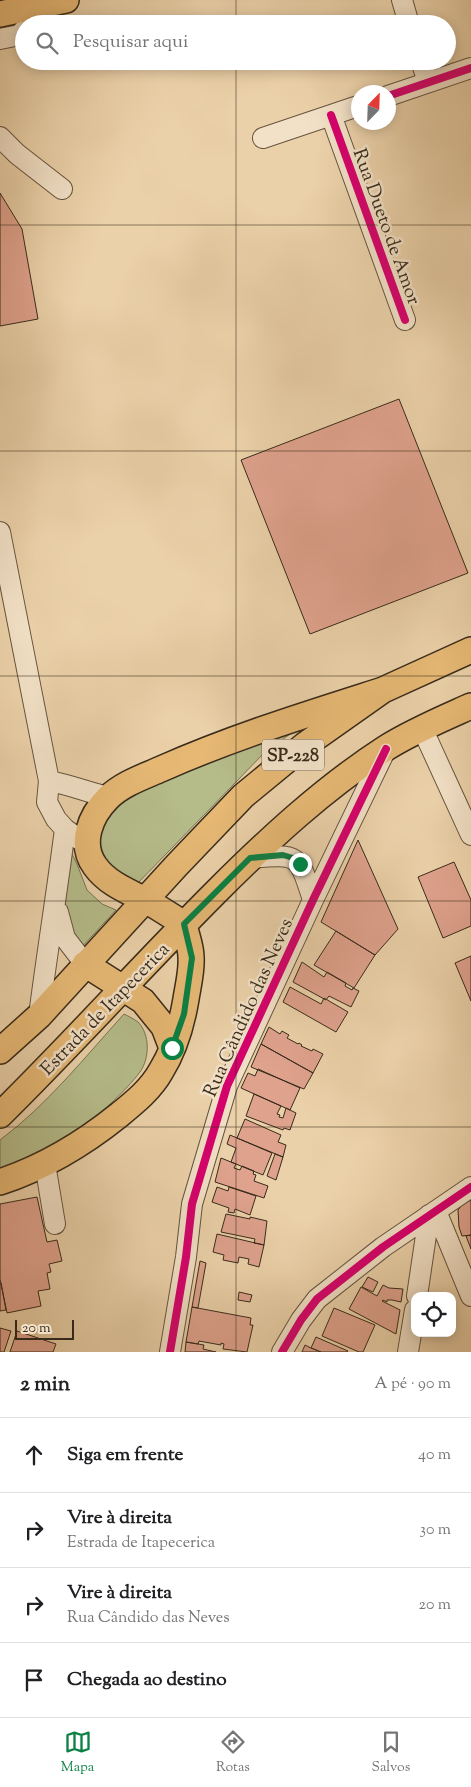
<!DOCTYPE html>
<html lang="pt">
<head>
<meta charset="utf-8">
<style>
	body { margin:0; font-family:"Sorts Mill Goudy",serif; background:#f2f2f2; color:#202124 }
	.controls { position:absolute; right:15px; bottom:15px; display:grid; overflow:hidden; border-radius:10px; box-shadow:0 2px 12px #0003 }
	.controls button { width:45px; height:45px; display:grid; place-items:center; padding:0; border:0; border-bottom:1px solid #e0e0e0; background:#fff; color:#202124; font:25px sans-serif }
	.compass { position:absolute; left:351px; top:85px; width:45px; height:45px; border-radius:50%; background:#fff; box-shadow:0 2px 12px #0003; rotate:23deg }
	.scale { position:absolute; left:15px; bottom:12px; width:59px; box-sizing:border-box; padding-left:5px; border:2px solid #382b1b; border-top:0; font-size:14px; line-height:18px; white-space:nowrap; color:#382b1b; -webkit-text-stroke:4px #f2e1c7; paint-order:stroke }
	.stop { position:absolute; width:15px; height:15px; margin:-11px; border:4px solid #0b8043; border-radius:50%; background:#fff }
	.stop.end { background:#0b8043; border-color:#fff; box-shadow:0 1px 5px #0008 }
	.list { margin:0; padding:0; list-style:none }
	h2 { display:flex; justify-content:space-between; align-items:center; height:65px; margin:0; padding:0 20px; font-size:21px }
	h2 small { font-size:16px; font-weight:400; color:#757577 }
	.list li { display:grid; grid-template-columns:32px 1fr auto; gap:15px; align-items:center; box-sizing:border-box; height:75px; padding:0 20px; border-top:1px solid #e0e0e0 }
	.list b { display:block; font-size:19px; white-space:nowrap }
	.list p { margin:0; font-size:16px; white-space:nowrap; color:#757577 }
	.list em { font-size:16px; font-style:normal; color:#757577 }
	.icon { flex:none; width:28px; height:28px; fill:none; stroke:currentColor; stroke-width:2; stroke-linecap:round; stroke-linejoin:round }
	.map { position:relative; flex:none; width:471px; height:1352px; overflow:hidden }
	.search { position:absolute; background:#fff; box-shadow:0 2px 12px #0003; left:15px; right:15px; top:15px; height:55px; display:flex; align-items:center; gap:12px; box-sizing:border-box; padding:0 18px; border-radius:28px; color:#757577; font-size:19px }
	.sheet { height:365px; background:#fff }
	nav { display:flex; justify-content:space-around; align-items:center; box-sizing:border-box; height:70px; border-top:1px solid #e0e0e0; background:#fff; font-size:14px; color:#757577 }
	nav a { display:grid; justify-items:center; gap:2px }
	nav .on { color:#0b8043 }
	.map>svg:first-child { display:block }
	.green { fill:#b5bc8a; stroke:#767452 }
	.building { fill:#dfa28d; stroke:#382b1b }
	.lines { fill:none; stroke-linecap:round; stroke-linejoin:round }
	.minor-casing { stroke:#65543e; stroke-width:22 }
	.major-casing { stroke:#382b1b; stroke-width:28 }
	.minor { stroke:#f2e1c7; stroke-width:20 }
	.major { stroke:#e6b874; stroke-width:25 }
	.cycleway-casing { stroke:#f2e1c7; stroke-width:11 }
	.cycleway { stroke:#d6006c; stroke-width:8 }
	.route { stroke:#0b8043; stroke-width:6 }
	.grid { fill:none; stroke:#382b1b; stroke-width:1; stroke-opacity:0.55 }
	.labels { text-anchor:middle; stroke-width:5; stroke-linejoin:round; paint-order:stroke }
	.shield { fill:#f2e1c7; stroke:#70624f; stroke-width:1 }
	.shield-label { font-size:18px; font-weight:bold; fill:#382b1b }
	.street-label { font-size:19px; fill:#382b1b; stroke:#f2e1c7 }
</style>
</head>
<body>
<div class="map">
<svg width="471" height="1352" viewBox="0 0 471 1352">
	<rect width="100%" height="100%" fill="#ebd1a9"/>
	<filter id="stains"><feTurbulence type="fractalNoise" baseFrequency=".004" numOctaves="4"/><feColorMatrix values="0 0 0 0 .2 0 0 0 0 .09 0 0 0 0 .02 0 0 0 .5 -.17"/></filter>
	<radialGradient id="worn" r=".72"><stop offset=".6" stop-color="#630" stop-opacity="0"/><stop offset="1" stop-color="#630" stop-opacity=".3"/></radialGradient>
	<!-- green -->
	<path class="green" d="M303,725L266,751L136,885L98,857L103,812L111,800Z
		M68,846L77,864L87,890L102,904L116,910L80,949L69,930L64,898Z
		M124,1014C128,1016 134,1019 138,1022C150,1034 150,1058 140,1072C126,1091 93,1121 73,1134C50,1149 25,1159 0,1168V1140C47,1105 85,1057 124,1014Z"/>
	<!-- building -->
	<path class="building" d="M0,193L22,229L38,319L0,326Z
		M399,399L468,573L310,634L241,460Z
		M358,840L398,929L375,955L321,922Z
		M454,862L471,900V926L443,938L418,877Z
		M336,931L375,955L354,988L314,965Z
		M471,956V1001L455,963Z
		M302,962L324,977L327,972L346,983L345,986L352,990L353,988L359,991L351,1007L329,996L326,1000L293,982Z
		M290,987L321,1004L324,998L348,1012L336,1032L283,1002Z
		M269,1027L280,1034L282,1031L289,1035L287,1038L298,1044L299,1043L302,1045L301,1046L312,1051L313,1049L323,1054L313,1073L261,1044Z
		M261,1044L313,1073L304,1089L251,1067Z
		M258,1069L300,1088L290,1110L241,1088L248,1073L255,1076Z
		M254,1094L281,1106L277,1114L280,1115L279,1117L283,1118L286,1108L296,1113L290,1130L284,1128L283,1130L246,1116Z
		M245,1119L281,1135L278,1142L286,1145L283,1157L237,1138Z
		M230,1135L272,1153L263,1175L231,1162L236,1148L227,1144Z
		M275,1154L283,1157L276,1180L267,1176Z
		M221,1158L236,1164L234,1168L240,1170L242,1166L254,1171L253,1174L256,1175L254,1181L268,1186L264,1198L215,1182Z
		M217,1187L228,1191L229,1187L256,1196L250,1215L235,1209L234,1213L228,1212L229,1208L212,1202Z
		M37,1197L47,1242L57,1240L62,1261L49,1264L51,1272L47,1273L50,1289L38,1291L41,1306L7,1313L0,1279V1204Z
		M471,1200V1235L462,1236L459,1227L458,1210L462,1205Z
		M226,1214L250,1219V1217L267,1221L264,1245L254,1243L255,1239L221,1232Z
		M217,1234L264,1245L259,1267L248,1264L249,1259L239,1257L238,1263L223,1260L224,1255L213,1252Z
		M471,1235V1249L466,1236Z
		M200,1261L206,1263L198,1308L192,1307Z
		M368,1277L378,1282L373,1292L362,1287Z
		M1,1283L6,1310L0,1311V1284Z
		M383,1285L389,1288L403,1289L401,1302L392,1300H387V1302L383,1300L382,1301L400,1310L396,1334L349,1309L361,1287L377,1296Z
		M239,1292L252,1295L250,1302L238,1300Z
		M192,1307L251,1318L250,1325H253L247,1352L223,1349L224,1344L221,1343V1345L199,1341L198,1344L186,1342Z
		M334,1308L375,1325L363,1352H359L322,1336Z
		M0,1328L11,1331L4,1352H0Z
		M17,1331L56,1344L53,1352H10Z
		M316,1337L348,1351L347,1352H321L311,1348Z
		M186,1342L204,1345L203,1349L216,1352H185Z
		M305,1345L311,1348L321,1352H302Z"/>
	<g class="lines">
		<!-- minor casing -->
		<g class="minor-casing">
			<path id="minor" d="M402,0L409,24
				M0,39L20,35L24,30
				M421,61L428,82
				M388,96L471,68
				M331,115L405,320
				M0,137L17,154L62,189
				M263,138L358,106
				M0,532L49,781L47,802L56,819L65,829L87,845
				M422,728L471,835
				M49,781C71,785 87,792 108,797
				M250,858C299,854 298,853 313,900
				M58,912L65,938L85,964
				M39,1016C47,953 57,892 65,829
				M45,1164L55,1224
				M436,1211L471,1296
				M417,1296L429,1215
				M170,1352L186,1257L192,1204L227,1086L313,900L386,749
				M282,1352L301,1320L317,1299L383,1247L471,1187
				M408,1352L415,1310"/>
		</g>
		<!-- major casing -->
		<g class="major-casing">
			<path id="major" d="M0,14L66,0
				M85,964L143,1001L164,1027L172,1048
				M0,1051L39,1016L177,865L243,796L305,745L383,690L471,650
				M0,1115C74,1042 143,965 216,892C268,840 324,788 386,748C413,731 442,719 471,706
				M0,1182C45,1167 83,1144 119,1115C135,1102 151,1089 161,1071C174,1050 182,1023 186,999C188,986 192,971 191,957C191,946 186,935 184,924C171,916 158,907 145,900C127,891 107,883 95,866C79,844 90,816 108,798C122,784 143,777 161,769C233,737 308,714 383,690"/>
		</g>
		<!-- minor -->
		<use href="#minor" class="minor"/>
		<!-- major -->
		<use href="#major" class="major"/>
		<!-- cycleway casing -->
		<g class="cycleway-casing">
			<path id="cycleway" d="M388,96L471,68
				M331,115L405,320
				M170,1352L186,1257L192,1204L227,1086L313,900L386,749
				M282,1352L301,1320L317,1299L383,1247L471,1187"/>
		</g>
		<!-- cycleway -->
		<use href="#cycleway" class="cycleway"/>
	</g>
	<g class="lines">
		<!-- route -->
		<path class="route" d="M172,1048L184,1014L192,958L184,924L250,858L283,855L293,858L300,864"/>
	</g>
	<!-- grid -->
	<path class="grid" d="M236,0V24M236,61V1352M0,225H471M0,451H471M0,676H471M0,901H471M0,1127H471"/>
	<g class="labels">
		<!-- shield labels -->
		<rect class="shield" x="262" y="739.5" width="62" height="31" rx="4"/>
		<g class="shield-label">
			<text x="293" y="761">SP-228</text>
		</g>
		<!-- street labels -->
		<g class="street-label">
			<text transform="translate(388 226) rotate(70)" y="7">Rua Dueto de Amor</text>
			<text transform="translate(247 1007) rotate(-66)" y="7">Rua Cândido das Neves</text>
			<text transform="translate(104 1008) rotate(-46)" y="7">Estrada de Itapecerica</text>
		</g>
	</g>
	<rect width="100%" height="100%" filter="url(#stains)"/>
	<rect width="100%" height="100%" fill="url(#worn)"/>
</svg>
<div class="controls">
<button><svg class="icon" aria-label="locate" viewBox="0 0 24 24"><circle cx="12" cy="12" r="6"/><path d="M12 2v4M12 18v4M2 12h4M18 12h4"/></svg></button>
</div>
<svg class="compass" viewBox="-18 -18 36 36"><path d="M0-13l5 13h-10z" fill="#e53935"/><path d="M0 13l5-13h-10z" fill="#757577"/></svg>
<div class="scale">20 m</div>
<div class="stop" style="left:172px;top:1048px"></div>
<div class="stop end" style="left:300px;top:864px"></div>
<div class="search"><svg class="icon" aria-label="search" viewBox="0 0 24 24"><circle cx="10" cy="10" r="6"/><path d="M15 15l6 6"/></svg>Pesquisar aqui</div>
</div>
<section class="sheet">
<h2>2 min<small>A pé · 90 m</small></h2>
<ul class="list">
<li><svg class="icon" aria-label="ahead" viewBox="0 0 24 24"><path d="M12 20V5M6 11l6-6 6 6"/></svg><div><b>Siga em frente</b></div><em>40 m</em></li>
<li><svg class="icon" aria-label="right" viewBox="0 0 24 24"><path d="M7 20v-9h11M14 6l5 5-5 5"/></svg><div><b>Vire à direita</b><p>Estrada de Itapecerica</p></div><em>30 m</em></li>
<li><svg class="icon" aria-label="right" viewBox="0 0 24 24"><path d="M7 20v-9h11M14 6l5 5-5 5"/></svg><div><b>Vire à direita</b><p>Rua Cândido das Neves</p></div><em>20 m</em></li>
<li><svg class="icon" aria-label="arrive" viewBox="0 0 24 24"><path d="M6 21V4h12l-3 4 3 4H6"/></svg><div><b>Chegada ao destino</b></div></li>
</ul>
</section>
<nav>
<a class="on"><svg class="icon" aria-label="map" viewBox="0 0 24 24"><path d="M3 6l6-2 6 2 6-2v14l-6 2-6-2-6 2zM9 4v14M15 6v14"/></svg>Mapa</a>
<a><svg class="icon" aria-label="directions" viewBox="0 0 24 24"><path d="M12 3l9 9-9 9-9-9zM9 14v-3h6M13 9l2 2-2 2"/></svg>Rotas</a>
<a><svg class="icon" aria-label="saved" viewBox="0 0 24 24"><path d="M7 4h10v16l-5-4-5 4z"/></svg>Salvos</a>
</nav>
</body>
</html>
